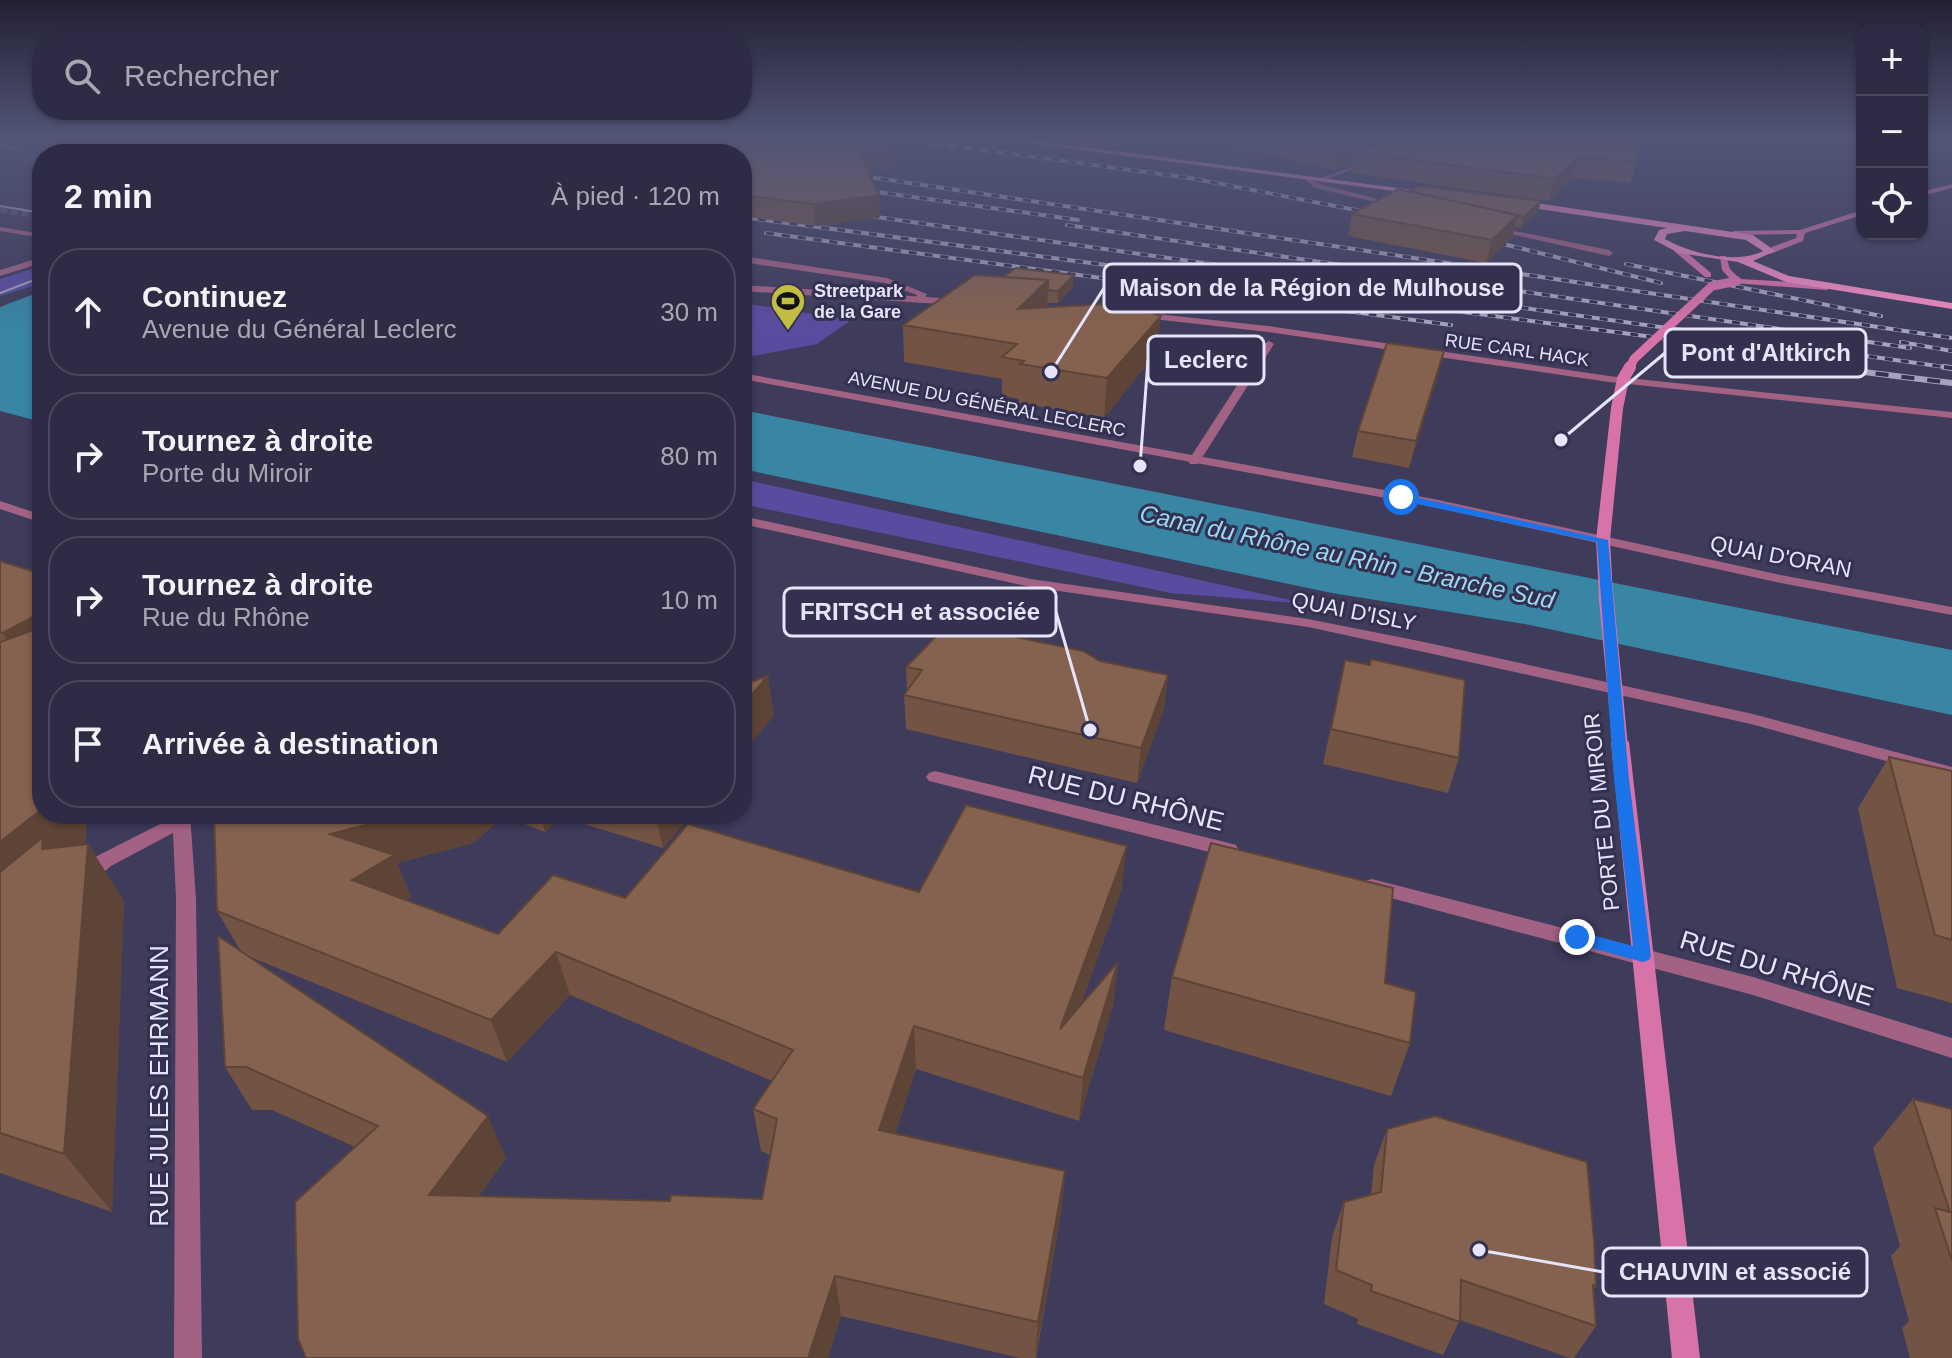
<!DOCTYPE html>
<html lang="fr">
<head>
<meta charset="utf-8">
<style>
	body { margin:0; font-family:Helvetica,sans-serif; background:#36344b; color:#f1f3f6 }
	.controls { position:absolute; right:24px; top:24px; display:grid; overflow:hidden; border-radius:16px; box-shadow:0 2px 6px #0004 }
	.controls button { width:72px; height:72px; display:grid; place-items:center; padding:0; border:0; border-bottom:2px solid #49485d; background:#2e2c44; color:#f1f3f6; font:40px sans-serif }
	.stop { position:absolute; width:24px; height:24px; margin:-18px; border:6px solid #1a73e8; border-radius:50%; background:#fff }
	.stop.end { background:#1a73e8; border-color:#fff; box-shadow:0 2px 8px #0008 }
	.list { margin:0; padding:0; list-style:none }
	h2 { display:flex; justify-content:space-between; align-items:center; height:104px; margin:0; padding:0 32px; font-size:34px }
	h2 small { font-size:26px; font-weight:400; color:#a7a7b2 }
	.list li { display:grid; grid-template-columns:52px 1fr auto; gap:24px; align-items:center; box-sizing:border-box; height:128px; margin:0 16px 16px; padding:0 16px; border:2px solid #49485d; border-radius:32px }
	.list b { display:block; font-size:30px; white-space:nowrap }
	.list p { margin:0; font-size:26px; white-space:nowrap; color:#a7a7b2 }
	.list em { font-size:26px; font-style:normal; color:#a7a7b2 }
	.icon { flex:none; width:44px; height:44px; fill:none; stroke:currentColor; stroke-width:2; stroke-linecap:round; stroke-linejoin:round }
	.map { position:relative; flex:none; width:1952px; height:1358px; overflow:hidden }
	.search { position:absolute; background:#2e2c44; box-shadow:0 2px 6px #0004; left:32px; top:32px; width:720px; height:88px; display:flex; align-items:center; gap:20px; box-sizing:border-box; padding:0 28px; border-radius:32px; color:#a7a7b2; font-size:30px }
	.panel { position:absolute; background:#2e2c44; box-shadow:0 2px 6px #0004; left:32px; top:144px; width:720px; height:680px; border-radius:32px }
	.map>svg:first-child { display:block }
	.green { fill:#594ca0 }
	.water { fill:#3885a4 }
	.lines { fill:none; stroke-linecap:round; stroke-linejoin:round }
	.tertiary-tunnel { stroke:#575473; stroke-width:7; stroke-dasharray:7 4; stroke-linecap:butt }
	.service { fill:#a26284; fill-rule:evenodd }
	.minor { fill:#a26284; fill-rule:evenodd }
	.tertiary { fill:#a26284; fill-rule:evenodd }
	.secondary { fill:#d873aa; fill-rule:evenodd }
	.primary { fill:#f38cc3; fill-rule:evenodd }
	.tram { stroke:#a5a3bc; stroke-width:2 }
	.rail-far1-casing { stroke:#a5a3bc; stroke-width:4 }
	.rail-casing { stroke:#a5a3bc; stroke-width:6 }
	.rail-far1 { stroke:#333050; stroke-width:3; stroke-dasharray:8; stroke-linecap:butt }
	.rail { stroke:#333050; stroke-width:4; stroke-dasharray:13; stroke-linecap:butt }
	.secondary-bridge-far2 { stroke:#d873aa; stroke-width:9 }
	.secondary-bridge-far1 { stroke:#d873aa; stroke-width:12 }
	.secondary-bridge { stroke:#d873aa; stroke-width:15 }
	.wall { fill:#725344; fill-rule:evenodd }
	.shaded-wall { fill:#5d4437 }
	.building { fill:#85614f; stroke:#5d4437; stroke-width:2 }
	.route { fill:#1a73e8 }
	.labels { text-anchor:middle; stroke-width:6; stroke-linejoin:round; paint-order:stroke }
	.far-poi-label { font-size:18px; font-weight:bold; fill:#e5e4f9; stroke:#333050; text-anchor:start }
	.far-street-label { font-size:18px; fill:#e5e4f9; stroke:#333050 }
	.street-label { font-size:22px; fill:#e5e4f9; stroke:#333050 }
	.water-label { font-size:24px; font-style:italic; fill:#9dd8f3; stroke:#333050 }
	.near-street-label { font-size:26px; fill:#e5e4f9; stroke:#333050 }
	.leader { fill:none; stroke:#e5e4f9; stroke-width:3 }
	.callout-dot { fill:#e5e4f9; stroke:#333050; stroke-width:3 }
	.callout { fill:#333050; stroke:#e5e4f9; stroke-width:3 }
	.callout-label { font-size:24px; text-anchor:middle; font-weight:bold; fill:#e5e4f9 }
</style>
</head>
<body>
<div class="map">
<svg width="1952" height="1358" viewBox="0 0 1952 1358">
	<rect width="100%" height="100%" fill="#3e3b5b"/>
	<!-- green -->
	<path class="green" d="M42,266V283L0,296V279Z
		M742,303L851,320L817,344L753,356L742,354Z
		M742,479L1308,604L1171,593L742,504Z"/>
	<!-- water -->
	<path class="water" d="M42,287V422L0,411V307L34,294L31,290Z
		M742,410L1952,650V715L1530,625L1332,593L742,469Z"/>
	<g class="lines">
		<!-- tertiary-tunnel -->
		<path class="tertiary-tunnel" d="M0,209L42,216"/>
		<!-- service -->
		<path class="service" d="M0,144L20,149L17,151L0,148Z
			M1303,176H1307L1320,184L1401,205L1397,207L1315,188L1303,178Z
			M1490,226L1609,250L1613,253L1609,256L1493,230Z
			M742,256L887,278L927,294L923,302L920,303L915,300L917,295L885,283L742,262Z
			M42,257V263L0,276V270Z
			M1269,341L1274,344L1200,461L1198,464H1190L1188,461L1264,344Z"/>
		<!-- minor -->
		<path class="minor" d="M1371,160L1376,161L1324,180L1318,179Z
			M0,227L42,234V238L0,231Z
			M742,373L1434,499L1603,536L1610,540L1603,544L1434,507L742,379Z
			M0,501L42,515V523L0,509Z
			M742,516L1031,579L1308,619L1424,642L1753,714L1952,767V779L1751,724L1424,652L1308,627L1031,587L742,524Z
			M935,771L1229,843L1236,845L1239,850L1236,855L1229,857L929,781L926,777L929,773Z
			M172,814H190L196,899L202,1358H174L176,899L173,833L111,866L91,883L84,885L77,883L74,878L97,856L172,818Z
			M1372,879L1753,977L1952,1038V1058L1753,995L1365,891L1362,886L1365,881Z"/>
		<!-- tertiary -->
		<path class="tertiary" d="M742,285L956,299L961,302L956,305L742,291Z
			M1139,312L1268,326L1609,376L1952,412V418L1609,382L1268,332L1136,317V313Z
			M1603,536L1776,574L1952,607V615L1776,582L1598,543L1596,540Z"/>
		<!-- secondary -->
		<path class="secondary" d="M1952,184V188L1922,196V192Z
			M1862,210V215L1805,233L1803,241L1770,254L1766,251L1767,249L1796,238L1797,234L1734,235L1730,233L1734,231L1800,230Z
			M1674,247H1680L1711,273V277H1705L1674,251Z
			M1720,256H1726L1730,269L1740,279L1827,284L1831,287L1827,290L1734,283L1722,270Z
			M1617,405L1623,408L1610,540L1613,595L1606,599L1599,595L1596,540L1611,408Z
			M1620,736L1629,742L1700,1358H1672L1611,742Z"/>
		<!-- primary -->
		<path class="primary" d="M1007,140H1029L1444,194L1439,197Z
			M1515,200L1753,235L1775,251L1753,261L1789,276L1952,303V309L1786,282L1738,262L1679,253L1654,240L1659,230L1667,228L1512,205ZM1685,231L1746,240L1763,251C1735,265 1690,253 1665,239L1667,234Z"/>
		<!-- tram -->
		<path class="tram" d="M0,206L42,213
			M0,293L42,277"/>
		<!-- rail-far1 casing -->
		<g class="rail-far1-casing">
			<path id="rail-far1" d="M909,140L1190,178L1382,215
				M849,174L1952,338
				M856,189L1078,220
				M855,214L1952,368
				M742,217L1789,355
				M1067,225L1910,348
				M766,233L1451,325
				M1483,239L1661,283
				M1626,264L1881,316
				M1901,342L1952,351
				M1777,361L1839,369"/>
		</g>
		<!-- rail casing -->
		<g class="rail-casing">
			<path id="rail" d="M1824,367L1952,383
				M1944,367L1952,368"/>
		</g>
		<!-- rail-far1 -->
		<use href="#rail-far1" class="rail-far1"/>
		<!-- rail -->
		<use href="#rail" class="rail"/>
		<!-- secondary-bridge-far2 -->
		<path class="secondary-bridge-far2" d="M1712,286L1737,281
			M1629,369L1634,359L1712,286"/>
		<!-- secondary-bridge-far1 -->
		<path class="secondary-bridge-far1" d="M1617,408L1623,379L1630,367"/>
		<!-- secondary-bridge -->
		<path class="secondary-bridge" d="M1606,595L1620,742"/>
	</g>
	<!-- wall -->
	<path class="wall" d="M1202,140H1641L1637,162L1630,183L1572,178L1549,201L1352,173L1354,163L1336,170Z
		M1922,140H1952V149L1922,145Z
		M891,149L892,169L868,171L880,217L816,226L742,216V154Z
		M1409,192L1538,212L1521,228L1515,227L1512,237L1486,263L1348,236L1352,214Z
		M1003,277L1073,287L1058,303H1047V307L1157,352L1104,418L1019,403V399L1002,396V379L904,362L903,325Z
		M1438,375L1409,468L1352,457L1358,431Z
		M0,561L42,814H87L85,844H88L124,901L112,1212L0,1173Z
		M1022,638L1100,661L1168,675L1164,709L1137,783L906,729L904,695L907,691L906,667Z
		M1345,660L1459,758L1448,793L1323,764Z
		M1889,757L1952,771V1003L1897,988L1858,808Z
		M214,814H692L663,848L561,817L545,832L504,816L473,843L397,863L411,897L406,900L498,934L625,898L1122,888L1081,1005L1118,962L1113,1005L1079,1121L916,1069L895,1134L1065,1171L1061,1213L1036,1358H1020L841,1316L828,1358H306L355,1147L272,1110H252L225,1067L240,950L217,911ZM248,956L507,1062L570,995L772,1081L753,1109L761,1151L770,1155L762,1199L670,1201L479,1196L506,1158Z
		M1172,977L1385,983L1410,1043L1391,1096L1164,1030Z
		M1913,1099L1952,1109V1358H1910L1902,1328L1909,1321L1891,1256L1900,1246L1873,1148Z
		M1387,1129L1596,1286L1593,1290L1596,1326L1574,1358H1570L1460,1320L1443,1355L1357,1324L1358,1319L1324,1304L1332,1237L1344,1202L1371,1194L1374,1165Z"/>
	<!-- shaded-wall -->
	<path class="shaded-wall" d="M1366,140H1422L1356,152L1354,163L1336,170L1339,149Z
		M891,149L892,169L860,171L859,152Z
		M1578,157L1572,178L1549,201L1555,179Z
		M879,195L880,217L816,226L814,204Z
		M1541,201L1538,212L1521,228L1524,217Z
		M1518,215L1512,237L1486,263L1492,240Z
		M1074,275L1073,287L1058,303V291Z
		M1048,280L1047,315L1018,309Z
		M1161,316L1157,352L1104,418L1107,378Z
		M1444,351L1438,375L1409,468L1416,441Z
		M744,610L750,648L742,655V612Z
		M42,612V656L23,666L3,633Z
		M1022,628L1021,661L1016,637Z
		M1168,675L1164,709L1137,783L1141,748Z
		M768,676L774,716L742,754V706Z
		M42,809V814H87L84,863L0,933V842Z
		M408,814H503L504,816L473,843L397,863L411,897L371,923L330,834Z
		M540,814H560L561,817L545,832Z
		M655,814H692L663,848Z
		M88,844L124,901L112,1212L64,1154Z
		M1127,846L1122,888L1057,1072L1060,1029Z
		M556,952L570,995L507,1062L491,1020Z
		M1118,962L1113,1005L1079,1121L1083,1078Z
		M914,1026L916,1069L882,1173L879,1130Z
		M488,1116L506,1158L450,1236L429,1195Z
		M1065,1171L1061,1213L1035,1358L1038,1322Z
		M835,1276L841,1316L828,1358H808Z"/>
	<!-- building -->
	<path class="building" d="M87,140H880L891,149L859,152L879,195L814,204L742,195V154H63Z
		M1297,140H1366L1339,149Z
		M1394,140H1641L1637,162L1578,157L1555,179L1356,152Z
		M1419,186L1541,201L1524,217L1409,191Z
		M1398,189L1518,215L1492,240L1352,214Z
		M1016,268L1074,275L1058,291L1048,290V280L1003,277Z
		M975,275L1048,280L1018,309L1124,303L1161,316L1107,378L1020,364L1024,361L1002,357L1017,344L903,325Z
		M1387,343L1444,351L1416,441L1358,431Z
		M0,561L42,574V612L3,633L0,632Z
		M969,617L1022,628L1016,637L1083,651L1100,661L1168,675L1141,748L904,695L922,670L906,667L948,624Z
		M36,629L42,631V809L0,842V642Z
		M1371,659L1465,680L1459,758L1331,729L1345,660L1370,665Z
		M768,676L742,706V685Z
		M1889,757L1952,771V940L1935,935Z
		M966,805L1127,846L1060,1029L1118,962L1083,1078L914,1026L879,1130L1065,1171L1038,1322L835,1276L808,1358H306L298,1339L295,1202L378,1126L246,1067H225L218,936L488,1116L429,1195L670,1201L671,1195L762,1199L777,1119L753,1109L793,1050L556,952L491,1020L217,911L214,814H408L330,834L394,855L352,880L498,934L553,875L625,898L688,824L919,892Z
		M43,837L42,849L88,844L64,1154L0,1133V872Z
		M1211,843L1393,888L1385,983L1416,992L1410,1043L1172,977Z
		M1913,1099L1952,1109V1261L1935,1208L1950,1212Z
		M1435,1116L1587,1162L1594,1240L1596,1286L1593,1285L1596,1326L1461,1280L1460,1322L1371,1291L1372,1285L1336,1270L1344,1202L1381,1192L1387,1129Z"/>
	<!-- sky -->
	<linearGradient id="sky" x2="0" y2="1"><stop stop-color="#222032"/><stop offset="0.42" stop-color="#525577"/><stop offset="1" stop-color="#525577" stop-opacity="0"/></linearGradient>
	<rect width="1952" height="330" fill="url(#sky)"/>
	<!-- route -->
	<path class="route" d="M1401,494L1608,540L1629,779L1651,956L1649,960L1643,962L1577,944L1568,937L1577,931L1633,946L1614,779L1597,542L1398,500Z"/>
	<!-- icons -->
	<defs>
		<g id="stadium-pin" transform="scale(1.8)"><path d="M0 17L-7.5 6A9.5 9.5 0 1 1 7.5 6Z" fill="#c1bd40" stroke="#333050"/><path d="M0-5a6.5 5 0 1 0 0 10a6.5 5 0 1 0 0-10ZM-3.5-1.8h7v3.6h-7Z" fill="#111"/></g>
	</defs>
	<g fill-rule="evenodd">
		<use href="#stadium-pin" x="788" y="301"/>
	</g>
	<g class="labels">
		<!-- far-poi labels -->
		<g class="far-poi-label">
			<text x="814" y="297">Streetpark<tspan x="814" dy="21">de la Gare</tspan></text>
		</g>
		<!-- far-street labels -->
		<g class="far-street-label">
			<text transform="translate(1517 350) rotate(8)" y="6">RUE CARL HACK</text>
			<text transform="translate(987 404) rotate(11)" y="6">AVENUE DU GÉNÉRAL LECLERC</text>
		</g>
		<!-- street labels -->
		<g class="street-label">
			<text transform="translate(1781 556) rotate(11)" y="8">QUAI D'ORAN</text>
			<text transform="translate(1354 611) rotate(11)" y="8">QUAI D'ISLY</text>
			<text transform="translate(1601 812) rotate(-96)" y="8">PORTE DU MIROIR</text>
		</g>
		<!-- water labels -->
		<g class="water-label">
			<text transform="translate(1347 557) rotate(12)" y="8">Canal du Rhône au Rhin - Branche Sud</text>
		</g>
		<!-- near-street labels -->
		<g class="near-street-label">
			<text transform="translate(1126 798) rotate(14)" y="9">RUE DU RHÔNE</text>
			<text transform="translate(1777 968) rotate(17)" y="9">RUE DU RHÔNE</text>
			<text transform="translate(159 1086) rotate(-90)" y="9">RUE JULES EHRMANN</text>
		</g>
	</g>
	<!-- callouts -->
	<path class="leader" d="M1051 372L1104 288M1561 440L1665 353M1140 466L1148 360M1090 730L1056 612M1479 1250L1603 1272"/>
	<g class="callout-dot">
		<circle cx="1051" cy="372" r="8"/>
		<circle cx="1561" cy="440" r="8"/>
		<circle cx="1140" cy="466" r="8"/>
		<circle cx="1090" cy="730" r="8"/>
		<circle cx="1479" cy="1250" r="8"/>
	</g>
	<g class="callout">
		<rect x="1104" y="264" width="417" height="48" rx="8"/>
		<rect x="1665" y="329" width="201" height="48" rx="8"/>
		<rect x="1148" y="336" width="116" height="48" rx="8"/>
		<rect x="784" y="588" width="272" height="48" rx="8"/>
		<rect x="1603" y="1248" width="264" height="48" rx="8"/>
	</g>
	<g class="callout-label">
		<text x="1312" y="296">Maison de la Région de Mulhouse</text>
		<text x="1766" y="361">Pont d'Altkirch</text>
		<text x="1206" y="368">Leclerc</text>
		<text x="920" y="620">FRITSCH et associée</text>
		<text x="1735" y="1280">CHAUVIN et associé</text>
	</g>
</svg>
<div class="controls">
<button>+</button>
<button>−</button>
<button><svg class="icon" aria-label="locate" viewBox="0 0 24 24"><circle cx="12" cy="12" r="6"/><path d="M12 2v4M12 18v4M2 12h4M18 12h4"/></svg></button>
</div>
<div class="stop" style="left:1401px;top:497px"></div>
<div class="stop end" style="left:1577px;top:937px"></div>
<div class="search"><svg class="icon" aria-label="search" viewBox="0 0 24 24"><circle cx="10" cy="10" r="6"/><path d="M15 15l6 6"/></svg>Rechercher</div>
<section class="panel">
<h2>2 min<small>À pied · 120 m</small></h2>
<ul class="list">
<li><svg class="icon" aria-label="ahead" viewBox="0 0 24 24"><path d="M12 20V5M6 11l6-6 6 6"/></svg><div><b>Continuez</b><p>Avenue du Général Leclerc</p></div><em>30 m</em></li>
<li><svg class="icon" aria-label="right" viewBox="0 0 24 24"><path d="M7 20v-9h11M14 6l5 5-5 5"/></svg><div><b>Tournez à droite</b><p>Porte du Miroir</p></div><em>80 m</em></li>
<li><svg class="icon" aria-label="right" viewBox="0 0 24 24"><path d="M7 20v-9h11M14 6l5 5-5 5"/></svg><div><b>Tournez à droite</b><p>Rue du Rhône</p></div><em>10 m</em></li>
<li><svg class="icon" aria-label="arrive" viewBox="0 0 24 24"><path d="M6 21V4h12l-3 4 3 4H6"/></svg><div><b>Arrivée à destination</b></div></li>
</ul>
</section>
</div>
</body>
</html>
